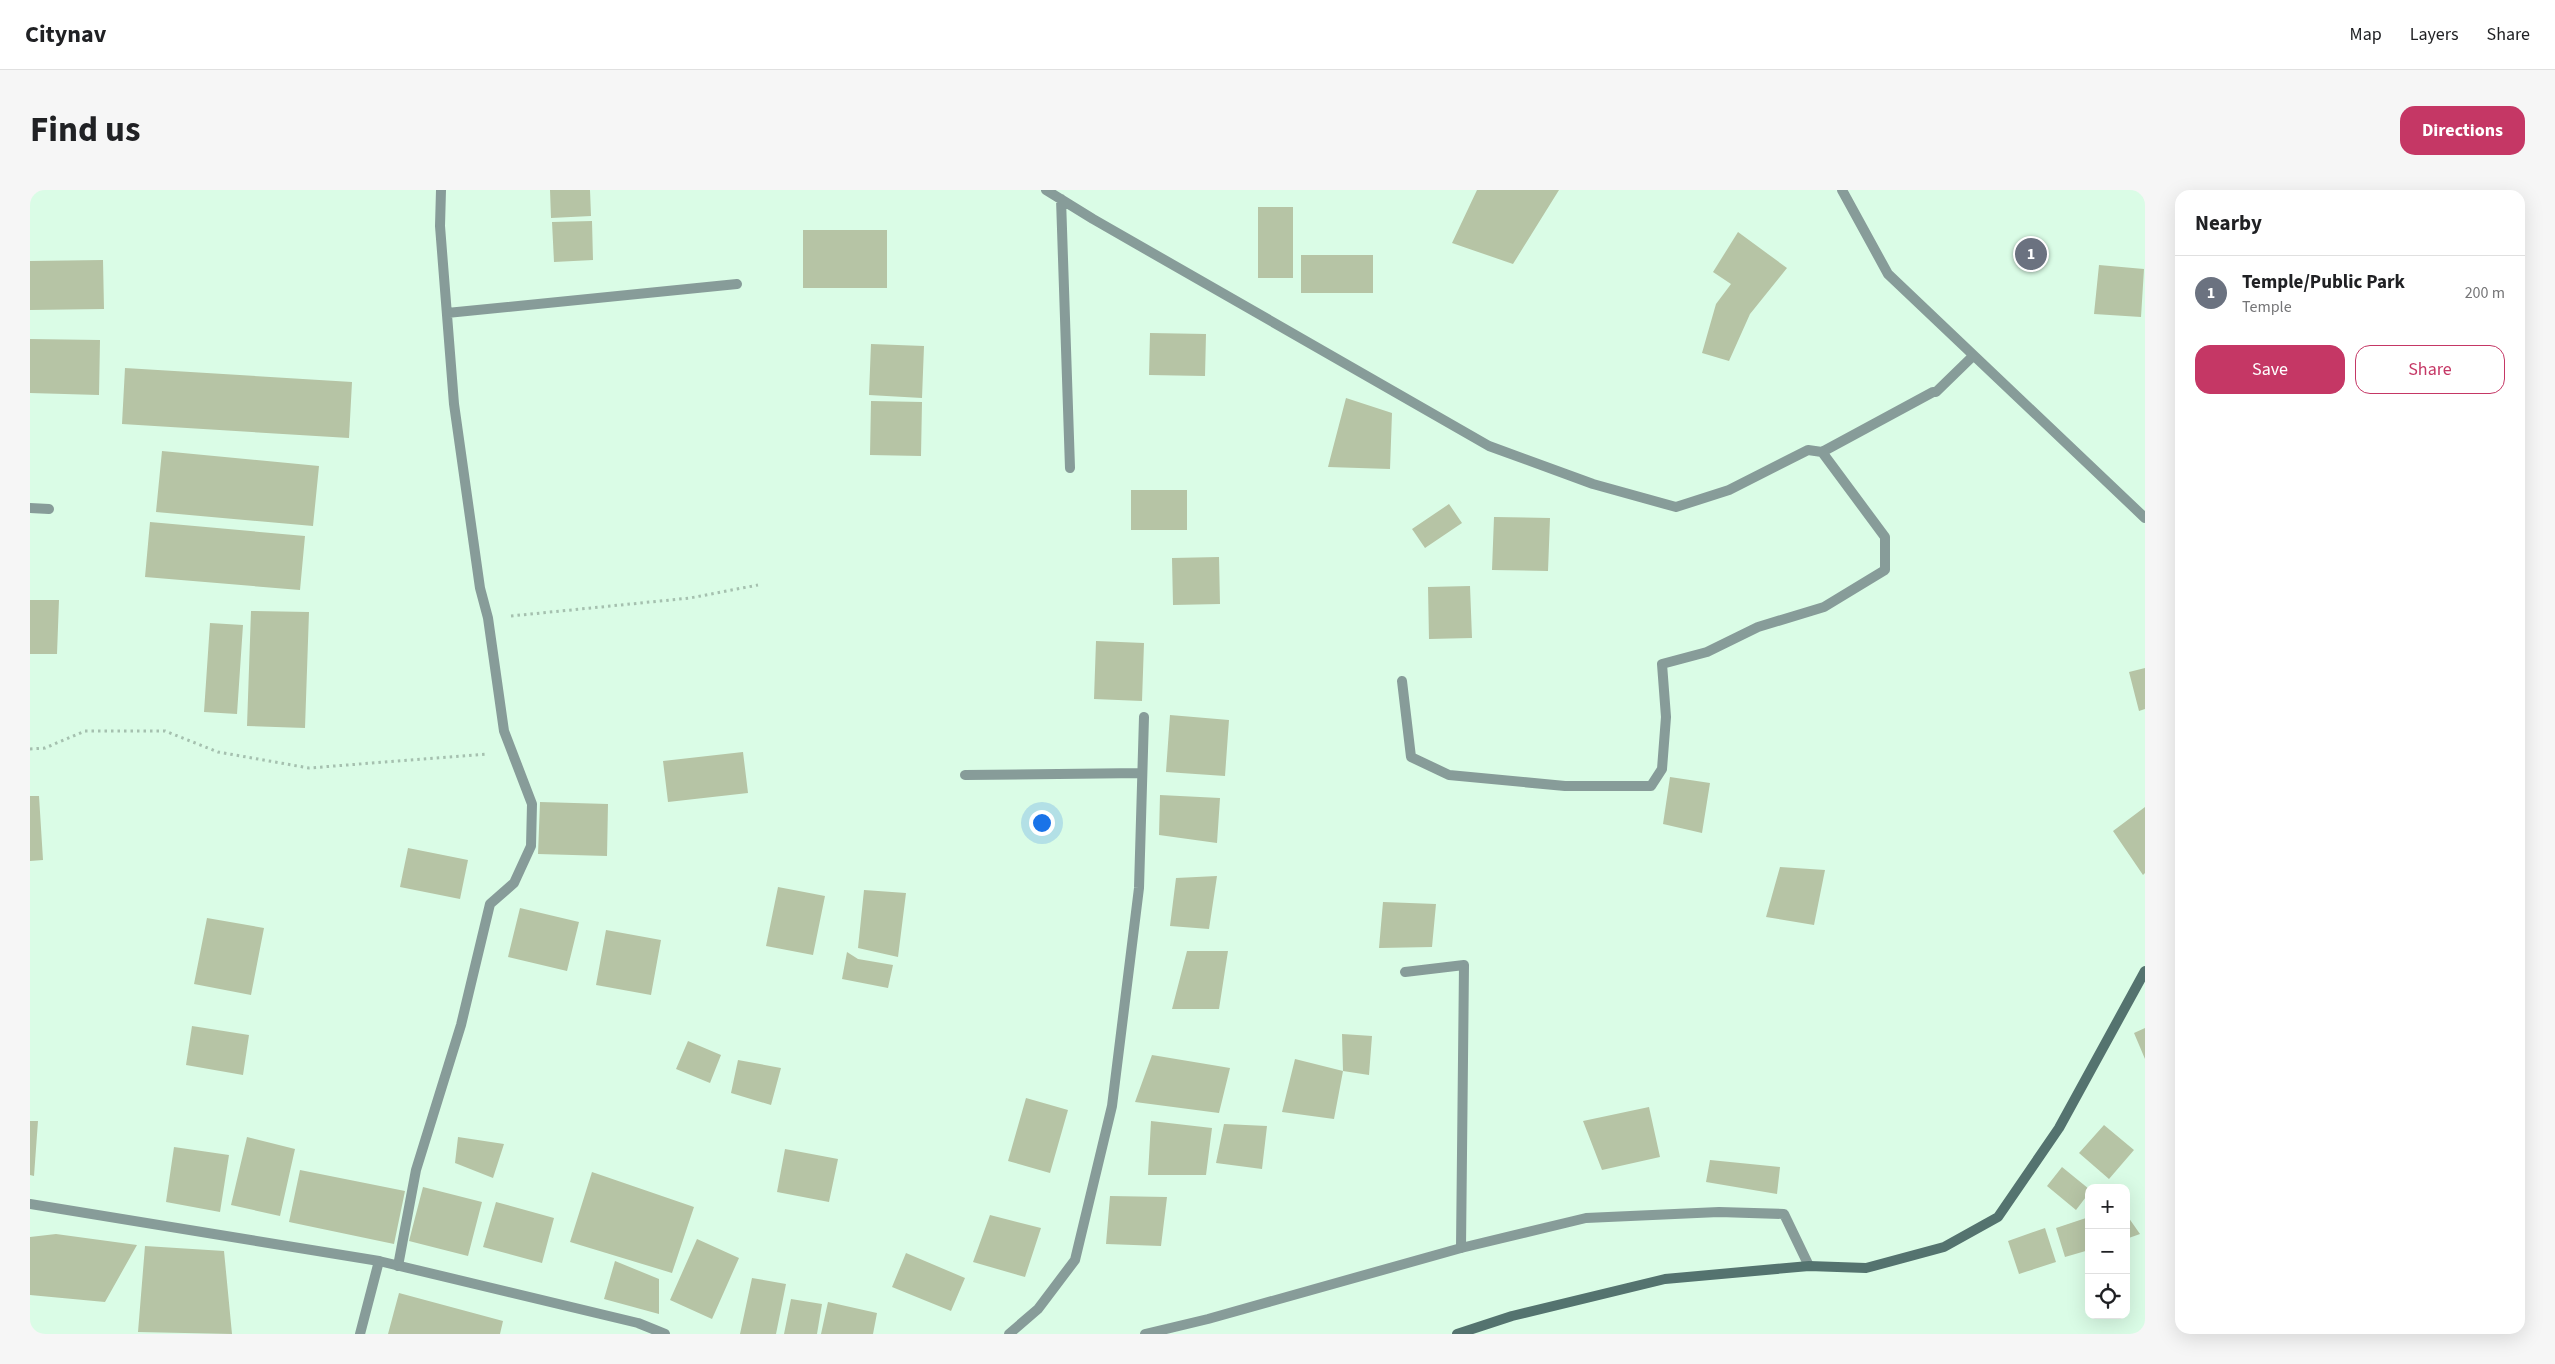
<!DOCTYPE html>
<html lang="en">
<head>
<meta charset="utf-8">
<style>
	body { margin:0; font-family:"Source Sans 3",sans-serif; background:#f6f6f6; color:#202124 }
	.controls { position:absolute; right:15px; bottom:15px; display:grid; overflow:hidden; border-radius:10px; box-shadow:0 5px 20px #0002 }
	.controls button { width:45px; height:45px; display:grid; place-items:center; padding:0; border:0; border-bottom:1px solid #e0e0e0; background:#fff; color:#202124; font:25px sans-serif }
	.you { position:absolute; left:1011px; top:632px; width:18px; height:18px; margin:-12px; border:4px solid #fff; border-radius:50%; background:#1a73e8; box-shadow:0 0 0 8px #1a73e833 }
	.badge { display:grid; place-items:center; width:32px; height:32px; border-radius:50%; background:#c53765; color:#fff; font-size:16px; font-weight:700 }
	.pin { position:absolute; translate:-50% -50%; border:2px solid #fff; box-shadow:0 1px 5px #0006 }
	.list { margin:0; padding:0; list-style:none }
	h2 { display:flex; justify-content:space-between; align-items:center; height:65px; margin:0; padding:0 20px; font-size:21px }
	h2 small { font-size:16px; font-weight:400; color:#757577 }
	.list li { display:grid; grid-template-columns:32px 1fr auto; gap:15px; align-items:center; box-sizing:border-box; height:75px; padding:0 20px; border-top:1px solid #e0e0e0 }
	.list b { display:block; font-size:19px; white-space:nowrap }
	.list p { margin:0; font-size:16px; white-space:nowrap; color:#757577 }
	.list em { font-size:16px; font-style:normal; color:#757577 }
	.actions { display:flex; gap:10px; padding:15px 20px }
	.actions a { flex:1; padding:11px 0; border:1px solid #c53765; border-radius:15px; text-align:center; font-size:18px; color:#c53765 }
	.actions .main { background:#c53765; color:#fff }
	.icon { flex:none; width:28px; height:28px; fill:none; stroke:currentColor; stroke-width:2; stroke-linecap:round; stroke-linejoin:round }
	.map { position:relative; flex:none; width:2115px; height:1144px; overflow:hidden; border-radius:15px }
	header { display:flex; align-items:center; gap:30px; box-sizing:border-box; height:70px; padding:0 25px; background:#fff; border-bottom:1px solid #e0e0e0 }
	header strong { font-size:24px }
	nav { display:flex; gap:28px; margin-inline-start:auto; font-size:18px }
	.intro { display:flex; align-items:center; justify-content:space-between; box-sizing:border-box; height:120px; padding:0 30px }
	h1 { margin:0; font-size:35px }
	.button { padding:12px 22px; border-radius:15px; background:#c53765; color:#fff; font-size:18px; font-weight:700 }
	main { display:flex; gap:30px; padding:0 30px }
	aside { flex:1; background:#fff; border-radius:15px; box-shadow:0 5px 20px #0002 }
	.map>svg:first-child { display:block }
	.building { fill:#b6c4a5 }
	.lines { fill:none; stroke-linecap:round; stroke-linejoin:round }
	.path { stroke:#a5c0af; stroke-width:3; stroke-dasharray:2.5 4; stroke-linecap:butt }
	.minor { stroke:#879c99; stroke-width:10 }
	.tertiary { stroke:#879c99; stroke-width:10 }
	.secondary { stroke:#54736f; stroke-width:10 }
</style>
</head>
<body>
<header>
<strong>Citynav</strong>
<nav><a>Map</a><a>Layers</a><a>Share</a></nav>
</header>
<div class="intro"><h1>Find us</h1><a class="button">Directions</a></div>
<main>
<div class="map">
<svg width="2115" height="1144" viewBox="0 0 2115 1144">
	<rect width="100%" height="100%" fill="#dafce6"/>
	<!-- building -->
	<path class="building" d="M520,0H560L561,26L521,28Z
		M1447,0H1529L1483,74L1422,53Z
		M1228,17H1263V88H1228Z
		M562,31L563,70L524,72L522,32Z
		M773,40H857V98H773Z
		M1708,42L1757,78L1720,124L1699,171L1672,163L1686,114L1701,94L1683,82Z
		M1271,65H1343V103H1271Z
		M73,70L74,119L0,120V71Z
		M2069,75L2114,79L2111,127L2064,124Z
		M1120,143L1176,144L1175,186L1119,185Z
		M0,149L70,150L69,205L0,203Z
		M841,154L894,156L892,208L839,205Z
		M95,178L322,192L319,248L92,234Z
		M1316,208L1362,223L1360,279L1298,277Z
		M841,211L892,212L891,266L840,265Z
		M132,261L289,276L283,336L126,322Z
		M1101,300H1157V340H1101Z
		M1419,314L1432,333L1395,358L1382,339Z
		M1464,327L1520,328L1518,381L1462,380Z
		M120,332L275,346L270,400L115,387Z
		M1189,367L1190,414L1143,415L1142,368Z
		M1440,396L1442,448L1399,449L1398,397Z
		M0,410H29L27,464H0Z
		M221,421L279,422L275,538L217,536Z
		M180,433L213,435L207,524L174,522Z
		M1066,451L1114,453L1112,511L1064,509Z
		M2115,478V519L2109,521L2099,482Z
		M1140,525L1199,530L1195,586L1136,582Z
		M713,562L718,603L638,612L633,571Z
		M1640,587L1680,593L1672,643L1633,634Z
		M1130,605L1190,608L1187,653L1129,645Z
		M0,606H9L13,670L0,671Z
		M510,612L578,614L577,666L508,664Z
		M2115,617V683L2113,685L2083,641Z
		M378,658L438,670L430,709L370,697Z
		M1750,677L1795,680L1784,735L1736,727Z
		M1187,686L1179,739L1140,736L1146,688Z
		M748,697L795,706L783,765L736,756Z
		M834,700L876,703L868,767L828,758Z
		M1353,712L1406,714L1402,757L1349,758Z
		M490,718L549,732L537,781L478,767Z
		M177,728L234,738L221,805L164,794Z
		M576,740L631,750L621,805L566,795Z
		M1157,761H1198L1189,819H1142Z
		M817,762L828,769L863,775L858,798L812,789Z
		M162,836L219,845L213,885L156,875Z
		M2115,838V869L2104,843Z
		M1312,844L1342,846L1339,885L1313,881Z
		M658,851L691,865L680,893L646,879Z
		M1122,865L1200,878L1189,923L1105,912Z
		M1265,869L1313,881L1304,929L1252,922Z
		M708,870L751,878L741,915L701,903Z
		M996,908L1038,920L1020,983L978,971Z
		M1619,917L1630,967L1572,980L1553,931Z
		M0,931H8L4,986L0,985Z
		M1121,931L1182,938L1176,985H1118Z
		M1194,934L1237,936L1232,979L1186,973Z
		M2074,935L2104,960L2079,989L2049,963Z
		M217,947L265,959L250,1026L201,1015Z
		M428,947L474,954L463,988L425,973Z
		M144,957L199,965L190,1022L136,1012Z
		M755,959L808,969L799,1012L747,1002Z
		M1680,970L1750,977L1747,1004L1676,992Z
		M2032,977L2059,999V1003L2046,1020L2017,996Z
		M270,980L375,1001L364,1054L259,1032Z
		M562,982L664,1017L642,1083L540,1052Z
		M393,997L452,1012L438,1066L379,1051Z
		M1080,1006L1137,1007L1131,1056L1076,1054Z
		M466,1012L524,1028L512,1073L453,1057Z
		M2096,1024L2110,1044L2096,1049Z
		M960,1025L1011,1038L995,1087L943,1072Z
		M2059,1027V1060L2035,1067L2026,1038Z
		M2015,1038L2026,1072L1989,1084L1978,1051Z
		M26,1044L107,1055L75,1112L0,1105V1047Z
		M667,1049L709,1068L682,1129L640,1110Z
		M115,1056L194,1061L202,1144L108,1142Z
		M876,1063L935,1088L921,1121L862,1097Z
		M585,1071L629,1089V1124L574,1109Z
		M722,1088L756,1094L746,1144H710Z
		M369,1103L473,1131L470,1144H358Z
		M761,1109L792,1114L787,1144H754Z
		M798,1112L847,1123L843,1144H791Z"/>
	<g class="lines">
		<!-- path -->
		<path class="path" d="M481,426L660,408L728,395
			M0,559L15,558L55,541H135L188,562L279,578L457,564"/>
		<!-- minor -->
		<path class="minor" d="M1016,0L1063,29L1459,256L1563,294L1646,317L1699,300L1778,260L1792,262
			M1812,0L1858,84L2115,328
			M1031,9L1040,278
			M417,123L707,94
			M0,318L19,319
			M1372,491L1381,567L1419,585L1535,596H1621L1632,579L1636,527L1632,474L1677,462L1728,437L1794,417L1855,380V347L1792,262L1903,202H1906L1943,166
			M935,585L1112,583
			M1375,782L1434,775L1431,1058
			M368,1076L386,980L431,835L460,714L484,693L501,656L502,614L474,541L458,428L450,398L424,214L410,36L411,0
			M330,1144L349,1071
			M979,1144L1008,1119L1045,1070L1082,916L1109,698L1114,527"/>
		<!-- tertiary -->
		<path class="tertiary" d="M0,1014L349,1071L608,1133L635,1144
			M1115,1144L1178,1129L1431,1058L1556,1028L1689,1022L1754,1024L1779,1076"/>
		<!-- secondary -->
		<path class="secondary" d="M1427,1144L1482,1126L1635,1089L1779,1076L1836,1078L1914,1057L1968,1027L2029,938L2115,781"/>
	</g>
</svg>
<div class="controls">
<button>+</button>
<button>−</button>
<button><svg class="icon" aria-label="locate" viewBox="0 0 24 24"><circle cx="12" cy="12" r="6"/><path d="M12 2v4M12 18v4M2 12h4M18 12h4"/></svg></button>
</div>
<div class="you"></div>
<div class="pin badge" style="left:2001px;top:64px;background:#6b7280">1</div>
</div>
<aside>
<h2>Nearby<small></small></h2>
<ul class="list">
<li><span class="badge" style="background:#6b7280">1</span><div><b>Temple/Public Park</b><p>Temple</p></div><em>200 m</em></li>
</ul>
<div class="actions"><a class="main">Save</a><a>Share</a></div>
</aside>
</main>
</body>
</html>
